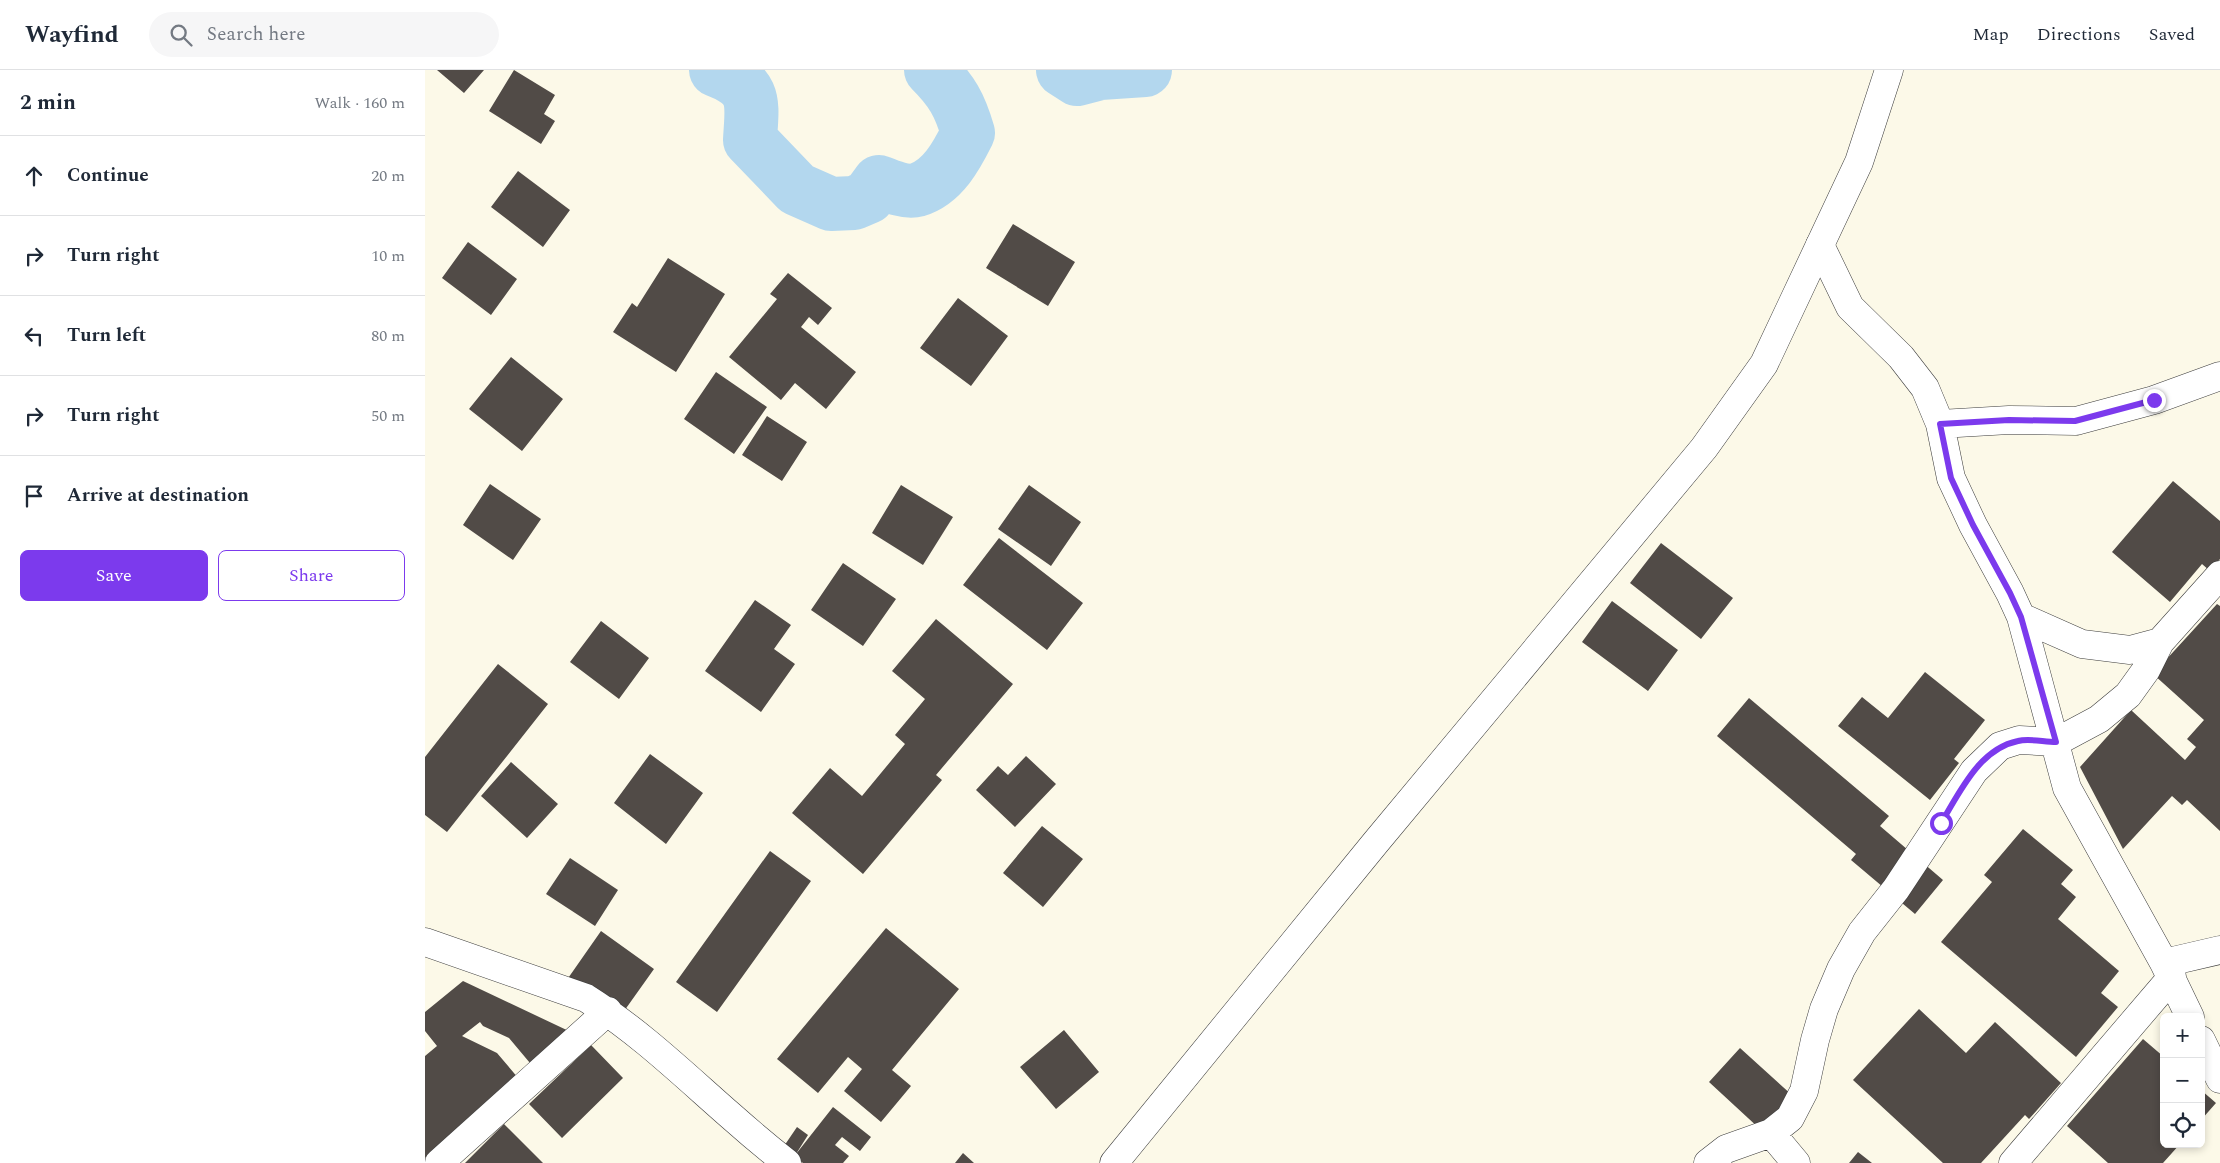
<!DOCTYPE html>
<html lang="en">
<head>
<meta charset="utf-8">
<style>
	body { margin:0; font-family:Spectral,serif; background:#f6f6f7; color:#1f2937 }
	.controls { position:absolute; right:15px; bottom:15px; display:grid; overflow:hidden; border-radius:8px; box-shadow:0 2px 8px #0003 }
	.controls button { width:45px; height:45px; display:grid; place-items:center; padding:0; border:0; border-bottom:1px solid #e0e1e3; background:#fff; color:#1f2937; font:25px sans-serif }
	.stop { position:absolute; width:15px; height:15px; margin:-11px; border:4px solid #7c3aed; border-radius:50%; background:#fff }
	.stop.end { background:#7c3aed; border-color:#fff; box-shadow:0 1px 5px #0008 }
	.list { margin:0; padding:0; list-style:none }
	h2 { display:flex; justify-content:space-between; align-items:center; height:65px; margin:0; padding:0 20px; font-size:21px }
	h2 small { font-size:16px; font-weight:400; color:#747a83 }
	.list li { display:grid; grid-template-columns:32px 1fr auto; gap:15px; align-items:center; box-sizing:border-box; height:80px; padding:0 20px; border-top:1px solid #e0e1e3 }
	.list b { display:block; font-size:19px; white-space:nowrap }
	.list em { font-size:16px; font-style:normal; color:#747a83 }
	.actions { display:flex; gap:10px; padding:15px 20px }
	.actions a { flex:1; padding:11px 0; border:1px solid #7c3aed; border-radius:8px; text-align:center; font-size:18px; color:#7c3aed }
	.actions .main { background:#7c3aed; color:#fff }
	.icon { flex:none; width:28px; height:28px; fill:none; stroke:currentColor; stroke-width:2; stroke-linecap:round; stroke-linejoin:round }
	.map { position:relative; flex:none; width:1795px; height:1093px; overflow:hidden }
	header { display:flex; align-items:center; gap:30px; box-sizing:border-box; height:70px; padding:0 25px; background:#fff; border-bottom:1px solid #e0e1e3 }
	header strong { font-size:24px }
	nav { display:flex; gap:28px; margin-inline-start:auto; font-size:18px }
	.search { width:350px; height:45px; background:#f6f6f7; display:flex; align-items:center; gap:12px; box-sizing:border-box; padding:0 18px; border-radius:28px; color:#747a83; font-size:19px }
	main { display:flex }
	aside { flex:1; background:#fff }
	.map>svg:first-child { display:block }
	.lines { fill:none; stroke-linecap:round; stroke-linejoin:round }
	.river { stroke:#b3d7ee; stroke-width:54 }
	.building { fill:#514b47 }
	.minor-casing { stroke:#3c3c3c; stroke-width:29 }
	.tertiary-casing { stroke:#3c3c3c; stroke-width:29 }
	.minor { stroke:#fff; stroke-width:28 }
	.tertiary { stroke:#fff; stroke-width:28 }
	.route { stroke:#7c3aed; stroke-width:6 }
</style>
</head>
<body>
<header>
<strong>Wayfind</strong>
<div class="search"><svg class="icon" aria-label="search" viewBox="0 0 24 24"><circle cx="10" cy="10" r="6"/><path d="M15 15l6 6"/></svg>Search here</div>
<nav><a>Map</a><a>Directions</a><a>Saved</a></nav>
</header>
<main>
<aside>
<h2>2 min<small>Walk · 160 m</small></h2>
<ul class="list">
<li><svg class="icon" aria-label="ahead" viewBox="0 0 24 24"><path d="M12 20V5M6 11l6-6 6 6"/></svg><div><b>Continue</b></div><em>20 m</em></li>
<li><svg class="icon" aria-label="right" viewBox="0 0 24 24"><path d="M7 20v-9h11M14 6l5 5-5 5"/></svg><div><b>Turn right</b></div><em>10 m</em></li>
<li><svg class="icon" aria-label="left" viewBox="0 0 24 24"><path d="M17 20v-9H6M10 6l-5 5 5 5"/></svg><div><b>Turn left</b></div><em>80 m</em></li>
<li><svg class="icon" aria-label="right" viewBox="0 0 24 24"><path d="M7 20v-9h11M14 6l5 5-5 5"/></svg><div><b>Turn right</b></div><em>50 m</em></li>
<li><svg class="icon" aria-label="arrive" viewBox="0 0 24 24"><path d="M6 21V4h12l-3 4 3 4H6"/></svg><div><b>Arrive at destination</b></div></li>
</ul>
<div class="actions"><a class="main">Save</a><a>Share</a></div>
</aside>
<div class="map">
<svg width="1795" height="1093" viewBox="0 0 1795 1093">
	<rect width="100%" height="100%" fill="#fcf9e8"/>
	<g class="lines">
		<!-- river -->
		<path class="river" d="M291,0C333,16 327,33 325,70L372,119L406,134L429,133L443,127L454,112C464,116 481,123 492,120C518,112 532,85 543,63C535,35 527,21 506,0
			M638,0L652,9L675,3L720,0"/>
	</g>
	<!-- building -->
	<path class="building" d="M12,0H59L39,23Z
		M89,0L130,25L119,44L130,51L116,74L64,41Z
		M93,101L145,140L118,177L66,137Z
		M588,154L650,192L623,236L561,198Z
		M43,172L92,209L66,245L17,208Z
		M243,188L300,224L251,302L188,262L207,233L212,237Z
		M363,203L407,238L393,255L384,247L376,257L431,302L401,339L370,313L356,330L304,287L352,229L345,224Z
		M533,228L583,266L546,316L495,278Z
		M86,287L138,329L97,381L44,339Z
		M291,302L342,337L309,384L259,349Z
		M342,346L382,372L357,411L317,385Z
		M1748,411L1795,451V489L1785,501L1777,494L1745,532L1687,482Z
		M65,414L116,449L88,490L38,455Z
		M476,415L528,447L498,495L447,463Z
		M604,415L656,452L626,496L573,459Z
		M574,468L658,533L622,580L538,515Z
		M1236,473L1308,528L1276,569L1205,513Z
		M418,493L471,529L438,576L386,540Z
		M330,530L366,555L349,579L370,594L336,642L280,601Z
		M1187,531L1253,580L1223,621L1157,572Z
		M1792,534L1795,536V761L1762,730L1757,735L1747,726L1698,779L1655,697L1706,640L1760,690L1771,677L1762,669L1779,650L1728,604Z
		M511,549L588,614L511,705L517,710L438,804L367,743L405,698L437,726L480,674L470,665L500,629L467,601Z
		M176,551L224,588L194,629L145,592Z
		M73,594L123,634L22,762L0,745V687Z
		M1500,602L1560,650L1529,689L1534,693L1505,730L1413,656L1437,627L1463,648Z
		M1324,628L1464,746L1455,756L1518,810L1490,844L1426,790L1431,784L1292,666Z
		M225,684L278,723L241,774L189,733Z
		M601,686L631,714L590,757L551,720L573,696L583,705Z
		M86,692L133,734L102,768L56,726Z
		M617,756L658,789L618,837L578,803Z
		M1598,759L1648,800L1636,814L1651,827L1633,849L1694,901L1676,923L1693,937L1651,987L1516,872L1567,812L1559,805Z
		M345,781L386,811L292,942L251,912Z
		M145,788L193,820L170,856L121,824Z
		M461,858L534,919L467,1000L486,1016L456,1052L419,1021L437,999L423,987L393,1023L352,989Z
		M176,861L229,899L192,951L139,914Z
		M38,911L148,963L110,999L84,968L58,956L55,952L37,966L72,983L94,1009L0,1088V986L12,976L0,961V942Z
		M1494,939L1541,983L1570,952L1636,1013L1604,1049L1600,1045L1556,1093H1518L1428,1010Z
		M639,960L674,1002L631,1039L595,997Z
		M1718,969L1739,987V1074H1755L1738,1093H1683L1642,1056Z
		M166,975L198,1008L137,1068L104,1034Z
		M1315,978L1368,1026L1336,1060L1284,1012Z
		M1776,1020L1791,1033L1776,1050Z
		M408,1037L446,1067L435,1081L417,1067L410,1075L424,1086L418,1093H378L369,1086L355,1082L372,1057L383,1065L371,1084Z
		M79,1054L118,1093H40Z
		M1433,1082L1447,1093H1424Z
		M538,1083L549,1093H530Z"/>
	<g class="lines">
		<!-- minor casing -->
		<g class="minor-casing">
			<path id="minor" d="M1395,175L1425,237L1476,287L1500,318L1515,354L1526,408L1548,455L1585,523L1596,547L1642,718L1739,893L1765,947
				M1515,354L1584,350L1651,351L1729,330L1795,306
				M1596,547L1657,574L1705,580L1735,572L1795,505
				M0,872L161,928C215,962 258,1004 306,1046C324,1062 343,1078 362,1093
				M1739,893L1795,880
				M1776,970L1795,1009
				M1346,1063L1371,1093
				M14,1093L183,941
				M1283,1093L1301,1079L1346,1063L1365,1048L1379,1021L1390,970L1399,939L1416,899L1437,862L1471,819L1549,701L1575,676L1594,670L1631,672L1674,649L1703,625L1721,600L1735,572
				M1588,1093L1747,907"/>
		</g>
		<!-- tertiary casing -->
		<g class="tertiary-casing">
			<path id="tertiary" d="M689,1093L951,772L1279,378L1339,294L1434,92L1464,0"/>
		</g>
		<!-- minor -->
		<use href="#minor" class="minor"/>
		<!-- tertiary -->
		<use href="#tertiary" class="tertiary"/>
	</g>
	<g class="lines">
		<!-- route -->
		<path class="route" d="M1516,753C1535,722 1554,679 1593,671C1604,668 1619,672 1631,672L1596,547L1585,523L1548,455L1526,408L1515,354L1584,350L1650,351L1729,330"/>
	</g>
</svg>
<div class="controls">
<button>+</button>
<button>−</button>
<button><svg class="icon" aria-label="locate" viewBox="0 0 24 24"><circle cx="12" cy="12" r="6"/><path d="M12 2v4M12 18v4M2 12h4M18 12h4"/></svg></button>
</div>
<div class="stop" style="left:1516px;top:753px"></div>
<div class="stop end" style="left:1729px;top:330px"></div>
</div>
</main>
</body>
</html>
